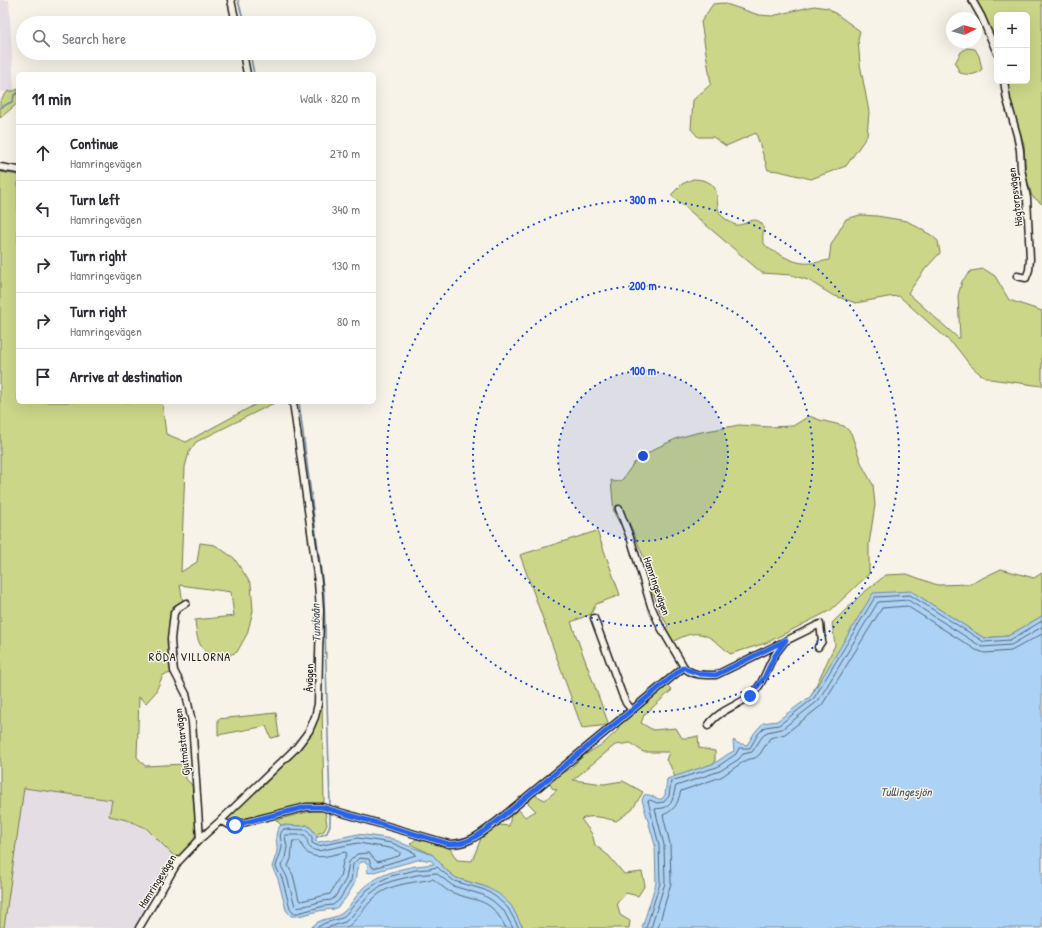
<!DOCTYPE html>
<html lang="en">
<head>
<meta charset="utf-8">
<style>
	body { margin:0; font-family:"Patrick Hand",sans-serif; background:#f7f7f7; color:#2b2b33 }
	.controls { position:absolute; right:12px; top:12px; display:grid; overflow:hidden; border-radius:6px; box-shadow:0 4px 16px #0002 }
	.controls button { width:36px; height:36px; display:grid; place-items:center; padding:0; border:0; border-bottom:1px solid #e1e1e2; background:#fff; color:#2b2b33; font:20px sans-serif }
	.compass { position:absolute; left:946px; top:12px; width:36px; height:36px; border-radius:50%; background:#fff; box-shadow:0 4px 16px #0002; rotate:85deg }
	.stop { position:absolute; width:12px; height:12px; margin:-9px; border:3px solid #2563eb; border-radius:50%; background:#fff }
	.stop.end { background:#2563eb; border-color:#fff; box-shadow:0 1px 4px #0008 }
	.list { margin:0; padding:0; list-style:none }
	h2 { display:flex; justify-content:space-between; align-items:center; height:52px; margin:0; padding:0 16px; font-size:17px }
	h2 small { font-size:13px; font-weight:400; color:#7c7c81 }
	.list li { display:grid; grid-template-columns:26px 1fr auto; gap:12px; align-items:center; box-sizing:border-box; height:56px; padding:0 16px; border-top:1px solid #e1e1e2 }
	.list b { display:block; font-size:15px; white-space:nowrap }
	.list p { margin:0; font-size:13px; white-space:nowrap; color:#7c7c81 }
	.list em { font-size:13px; font-style:normal; color:#7c7c81 }
	.icon { flex:none; width:22px; height:22px; fill:none; stroke:currentColor; stroke-width:2; stroke-linecap:round; stroke-linejoin:round }
	.map { position:relative; flex:none; width:1042px; height:928px; overflow:hidden }
	.search { position:absolute; background:#fff; box-shadow:0 4px 16px #0002; left:16px; top:16px; width:360px; height:44px; display:flex; align-items:center; gap:10px; box-sizing:border-box; padding:0 14px; border-radius:22px; color:#7c7c81; font-size:15px }
	.panel { position:absolute; background:#fff; box-shadow:0 4px 16px #0002; left:16px; top:72px; width:360px; height:332px; border-radius:6px }
	.map>svg:first-child { display:block }
	.built { fill:#e5dde4 }
	.green { fill:#cbd689; stroke:#747952 }
	.water { fill:#acd2f5; stroke:#72899e }
	.lines { fill:none; stroke-linecap:round; stroke-linejoin:round }
	.shore { stroke:#566573; stroke-width:1 }
	.stream { stroke:#72899e; stroke-width:1.5 }
	.minor-casing { stroke:#1c1c1c; stroke-width:9 }
	.minor { stroke:#f7f3e8; stroke-width:6 }
	.route { stroke:#2563eb; stroke-width:5 }
	.ring { fill:none; stroke:#1d4ed8; stroke-width:2; stroke-dasharray:2 4 }
	.labels { text-anchor:middle; stroke-width:3; stroke-linejoin:round; paint-order:stroke }
	.street-label { font-size:11px; fill:#1c1c1c; stroke:#f7f3e8 }
	.water-label { font-size:12px; font-style:italic; fill:#47535d; stroke:#f7f3e8 }
	.neighbourhood-label { font-size:12px; letter-spacing:1px; fill:#1c1c1c; stroke:#f7f3e8 }
	.centre { fill:#1d4ed8; stroke:#f7f3e8; stroke-width:2 }
	.ring-label { font-size:12px; text-anchor:middle; font-weight:bold; fill:#1d4ed8; stroke:#f7f3e8; stroke-width:3; stroke-linejoin:round; paint-order:stroke }
</style>
</head>
<body>
<div class="map">
<svg width="1042" height="928" viewBox="0 0 1042 928">
	<rect width="100%" height="100%" fill="#f7f3e8"/>
	<filter id="ink" filterUnits="userSpaceOnUse"><feTurbulence type="fractalNoise" baseFrequency=".025" numOctaves="2"/><feDisplacementMap in="SourceGraphic" scale="8" xChannelSelector="R" yChannelSelector="G"/><feConvolveMatrix kernelMatrix="1 2 1 2 8 2 1 2 1" color-interpolation-filters="sRGB"/></filter>
	<g filter="url(#ink)">
		<!-- built -->
		<path class="built" d="M0,0H9L14,91L0,92Z
			M23,788L112,800L110,816L127,820L146,828L174,856H180L167,871L135,928H4Z"/>
		<!-- green -->
		<path class="green" d="M975,0H1042V204L1032,196L1026,177L1024,144L1010,104L1007,81H1027V15H997V47Z
			M723,3L759,15L772,16L814,6L828,8L860,31L858,39L860,64L869,112L867,136L846,166L811,179L779,171L768,170L756,133L726,146L713,137H698L691,129L693,100L711,84L701,22L713,4Z
			M967,48L975,49L979,56L982,69C976,76 969,75 960,73L955,63L961,52Z
			M18,89V103L0,118V101L8,91H14Z
			M0,172L18,175V402H162L166,434L186,442L260,402H276L196,442L189,452L185,467L181,572L197,562L200,543L215,545L234,558L251,584L253,611L247,634L237,652L219,659C198,651 197,640 195,620L234,616L231,592L180,585L183,602L173,606C170,630 168,649 172,673L163,675L155,693L146,703L139,697L137,757L145,766L185,764L186,779L192,785L196,830L194,840L180,856H174L146,828L127,820L109,816L112,800L24,788L4,928H0Z
			M693,179C729,180 710,206 723,217C726,219 732,224 736,225C746,226 753,215 761,223C767,229 760,236 764,243C767,249 774,251 779,254C799,265 806,265 829,260L831,245L846,219L860,215L877,216L907,221L931,235L938,241L940,253L926,268L908,293L958,338H960L958,296L962,281L971,271L984,269L995,276L1009,300L1042,311V386L990,379L980,374L970,365L956,347L899,296L888,297L856,303L832,295L808,280L791,275L762,273L671,195L682,184Z
			M809,416L820,420L844,426L851,433L862,465L873,485L875,505L869,544V574L831,610L766,643L730,654C710,635 698,626 673,642L665,629L668,626L660,612L654,595L650,594L643,567L646,563L629,522L620,524L614,513L611,480L615,482L622,480L634,463L656,448L678,438L696,433L739,425L770,427L793,426Z
			M597,531L620,595L596,604L591,614L571,622L609,725L582,728L520,555Z
			M1001,569L1034,578L1042,573V616L1008,636L984,638L911,591L811,696L835,645L832,623L862,594L886,575L907,574L937,585L970,584Z
			M667,685L672,690L644,715L641,723L653,730L676,728L682,738H689L698,736L699,748L715,751V763L675,777L670,765L666,760L669,752H643L631,743L615,745L573,780L604,784L623,781L643,792L632,810L616,821C604,818 593,814 581,819L592,834L595,845L609,856L624,874L642,872L645,885L638,896L626,893L617,903L620,915L630,921L629,928H523L522,925L486,887L456,878L446,870L433,855L410,844L416,839L449,847L457,860L472,861L482,836L499,825L509,826L511,815L518,809L525,817L536,811L527,802L530,799L535,795L545,800L557,790L552,788L549,782L560,774L570,769L582,757L604,743L618,730V725Z
			M322,702L324,803L305,804L233,823L229,817L299,750L312,732L318,719Z
			M276,713L279,736L271,738L266,726L218,735V719Z
			M319,809L325,811L327,825L324,831L315,835L312,829L307,825L301,826L281,825L276,820Z"/>
		<!-- water -->
		<path class="water" d="M911,591L984,638L1008,636L1042,616V928H642L656,883L655,845L642,800L644,795C651,793 655,800 662,799L665,795L667,779L715,763L728,754L734,751L733,741L734,740L737,743L747,745L755,732L763,723L777,721L811,696L873,593Z
			M281,825L301,826L307,825L312,829L317,837L315,841L319,842L358,834L393,839L406,845L433,855L446,870L456,878L486,887L499,894L511,905L523,928H311C320,917 331,920 341,914C351,907 356,894 365,886C379,875 398,869 416,866C422,865 428,865 434,864L432,861L421,859L370,873L367,872L368,865L366,862H361C355,868 357,874 355,882C352,889 341,907 334,909C331,910 328,909 325,910C313,911 303,917 291,916L286,910L278,879L272,867C273,863 275,859 276,855C280,843 271,836 281,825Z"/>
		<g class="lines">
			<!-- shore -->
			<path class="shore" d="M284,829L307,830L312,837V843L318,846L358,838L392,843L415,853L416,855L374,868L372,867L369,859L359,858L353,864L351,881L339,900L333,905L324,906L298,913H294L290,908L282,878L276,867C277,860 281,855 282,847C282,840 277,834 284,829Z
				M285,835H305C310,843 304,848 318,851L358,843L390,848L400,852V854L399,856L377,862L369,853L357,854L349,862L346,879L335,897L331,900L323,901L297,908L295,906L287,877L281,866L285,858L287,847Z
				M293,841H300C308,864 326,856 345,852L347,853L343,862L340,877L330,894L301,901L299,900L293,875L288,866L291,859Z
				M316,928L325,923L342,918L347,913L367,890L380,881L391,876L416,870L428,869L437,867L454,881L485,890L496,897L508,908L519,928
				M326,928L345,922L351,917L370,894L382,885L392,881L417,875L436,873L453,886L483,895L493,901L504,911L513,928
				M346,928C358,920 364,907 374,898C390,883 413,883 433,879C439,883 445,890 451,892C481,904 489,896 506,928
				M646,928L660,883L659,845L648,801L650,800L657,803L664,802L669,796L671,781L717,767L736,754L739,748H750L758,734L765,727L779,725L814,698L875,597L910,595L984,642L1010,640L1042,621
				M651,928L665,883L664,845L655,809C658,808 662,809 666,807C674,804 673,793 676,786L720,771L739,759L743,754L752,752L762,737L767,732L782,729L818,701L878,602L908,600L982,647L1011,645L1042,627
				M658,928L671,883L670,844L663,815C677,809 677,803 681,791L721,777L746,760L755,758L760,754L770,738L785,734L822,705L882,608L907,606L976,650L985,653L1011,651L1042,634"/>
			<!-- stream -->
			<path class="stream" d="M238,0L244,23
				M250,53L254,74
				M0,108L13,101L14,95L18,93
				M299,402L324,594L330,806
				M317,837L327,833L330,825V812"/>
			<!-- minor casing -->
			<g class="minor-casing">
				<path id="minor" d="M231,0L236,23
					M972,0L981,16L997,53
					M243,53L247,74
					M1004,81L1007,100L1017,135L1020,150L1021,169L1027,198L1030,259L1029,270L1026,278L1017,276
					M0,167L18,170
					M619,509L631,540L651,606L660,626L684,667
					M186,603L178,608L174,613L171,639L172,654L174,671L186,694L192,722L200,839
					M594,618L622,694L626,703L632,710
					M708,726C717,711 737,706 750,696C763,686 766,669 774,656C777,651 781,647 785,641
					M220,821L296,748L309,731L315,717L318,704L320,610L318,582L293,402
					M139,928L178,862L200,839L220,821L230,825H235L306,807H322L449,844C470,844 480,834 495,823L684,667C692,676 704,675 716,675L820,624L822,641L818,647"/>
			</g>
			<!-- minor -->
			<use href="#minor" class="minor"/>
		</g>
	</g>
	<g class="lines" filter="url(#ink)">
		<!-- route -->
		<path class="route" d="M235,825L306,807H322L449,844C470,844 480,834 496,822L684,667L688,670L700,674L716,675L786,640L774,657L764,678L750,696"/>
	</g>
	<!-- distance rings -->
	<circle cx="643" cy="456" r="85" fill="#1d4ed8" fill-opacity=".12"/>
	<g class="ring">
		<circle cx="643" cy="456" r="85"/>
		<circle cx="643" cy="456" r="170"/>
		<circle cx="643" cy="456" r="256"/>
	</g>
	<g class="labels">
		<!-- street labels -->
		<g class="street-label">
			<text transform="translate(1015 197) rotate(-97)" y="4">Högtorpsvägen</text>
			<text transform="translate(657 586) rotate(71)" y="4">Hamringevägen</text>
			<text transform="translate(309 678) rotate(-89)" y="4">Åvägen</text>
			<text transform="translate(182 742) rotate(-97)" y="4">Gjutmästarvägen</text>
			<text transform="translate(157 881) rotate(-58)" y="4">Hamringevägen</text>
		</g>
		<!-- water labels -->
		<g class="water-label">
			<text transform="translate(316 623) rotate(-92)" y="4">Tumbaån</text>
			<text x="906" y="796">Tullingesjön</text>
		</g>
		<!-- neighbourhood labels -->
		<g class="neighbourhood-label">
			<text x="190" y="661">RÖDA VILLORNA</text>
		</g>
	</g>
	<circle cx="643" cy="456" r="6" class="centre"/>
	<g class="ring-label">
		<text x="643" y="204">300 m</text>
		<text x="643" y="290">200 m</text>
		<text x="643" y="375">100 m</text>
	</g>
</svg>
<div class="controls">
<button>+</button>
<button>−</button>
</div>
<svg class="compass" viewBox="-18 -18 36 36"><path d="M0-13l5 13h-10z" fill="#e53935"/><path d="M0 13l5-13h-10z" fill="#7c7c81"/></svg>
<div class="stop" style="left:235px;top:825px"></div>
<div class="stop end" style="left:750px;top:696px"></div>
<div class="search"><svg class="icon" aria-label="search" viewBox="0 0 24 24"><circle cx="10" cy="10" r="6"/><path d="M15 15l6 6"/></svg>Search here</div>
<section class="panel">
<h2>11 min<small>Walk · 820 m</small></h2>
<ul class="list">
<li><svg class="icon" aria-label="ahead" viewBox="0 0 24 24"><path d="M12 20V5M6 11l6-6 6 6"/></svg><div><b>Continue</b><p>Hamringevägen</p></div><em>270 m</em></li>
<li><svg class="icon" aria-label="left" viewBox="0 0 24 24"><path d="M17 20v-9H6M10 6l-5 5 5 5"/></svg><div><b>Turn left</b><p>Hamringevägen</p></div><em>340 m</em></li>
<li><svg class="icon" aria-label="right" viewBox="0 0 24 24"><path d="M7 20v-9h11M14 6l5 5-5 5"/></svg><div><b>Turn right</b><p>Hamringevägen</p></div><em>130 m</em></li>
<li><svg class="icon" aria-label="right" viewBox="0 0 24 24"><path d="M7 20v-9h11M14 6l5 5-5 5"/></svg><div><b>Turn right</b><p>Hamringevägen</p></div><em>80 m</em></li>
<li><svg class="icon" aria-label="arrive" viewBox="0 0 24 24"><path d="M6 21V4h12l-3 4 3 4H6"/></svg><div><b>Arrive at destination</b></div></li>
</ul>
</section>
</div>
</body>
</html>
